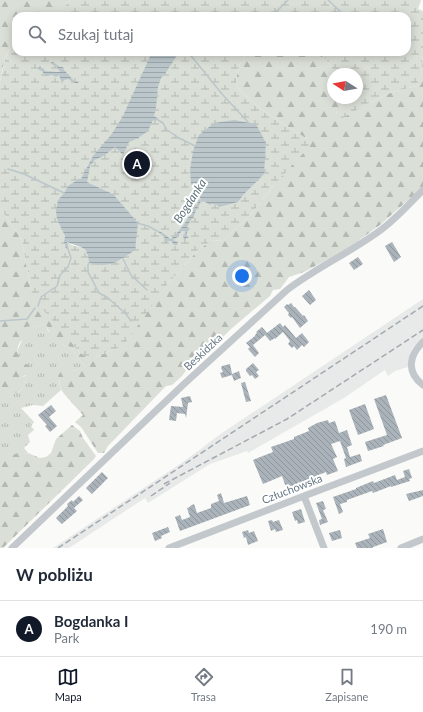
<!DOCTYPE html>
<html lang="pl">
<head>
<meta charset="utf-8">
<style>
	body { margin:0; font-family:Lato,sans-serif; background:#f6f6f7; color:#1f2937 }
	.compass { position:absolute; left:327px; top:68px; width:36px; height:36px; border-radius:50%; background:#fff; box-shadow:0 2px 10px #0003; rotate:281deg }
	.you { position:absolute; left:242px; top:276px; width:14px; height:14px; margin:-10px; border:3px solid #fff; border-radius:50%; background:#1a73e8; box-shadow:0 0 0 6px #1a73e833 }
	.badge { display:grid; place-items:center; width:26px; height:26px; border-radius:50%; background:#111827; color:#fff; font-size:13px; font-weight:700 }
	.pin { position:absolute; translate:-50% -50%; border:2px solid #fff; box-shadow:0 1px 4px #0006 }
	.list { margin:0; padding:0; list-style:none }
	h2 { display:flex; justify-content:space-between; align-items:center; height:52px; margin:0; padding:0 16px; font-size:17px }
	h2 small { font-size:13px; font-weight:400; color:#747a83 }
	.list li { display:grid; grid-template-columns:26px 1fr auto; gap:12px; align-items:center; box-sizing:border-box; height:56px; padding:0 16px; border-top:1px solid #e0e1e3 }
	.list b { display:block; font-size:15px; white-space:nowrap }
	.list p { margin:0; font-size:13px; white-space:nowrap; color:#747a83 }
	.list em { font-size:13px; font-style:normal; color:#747a83 }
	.icon { flex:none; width:22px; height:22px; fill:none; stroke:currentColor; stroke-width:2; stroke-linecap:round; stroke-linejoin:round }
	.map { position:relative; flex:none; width:423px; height:548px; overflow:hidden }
	.search { position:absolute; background:#fff; box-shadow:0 2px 10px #0003; left:12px; right:12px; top:12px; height:44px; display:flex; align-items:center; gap:10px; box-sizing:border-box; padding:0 14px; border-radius:12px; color:#747a83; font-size:15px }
	.sheet { height:108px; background:#fff }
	nav { display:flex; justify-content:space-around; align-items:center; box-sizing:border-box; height:56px; border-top:1px solid #e0e1e3; background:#fff; font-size:11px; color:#747a83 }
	nav a { display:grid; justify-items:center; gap:2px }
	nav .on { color:#111827 }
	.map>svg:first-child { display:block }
	.built { fill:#e8e9e9 }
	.grass { fill:url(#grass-tufts) }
	.forest { fill:url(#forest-firs) }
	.wetland { fill:url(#wetland-marsh); fill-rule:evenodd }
	.water { fill:url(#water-rules) }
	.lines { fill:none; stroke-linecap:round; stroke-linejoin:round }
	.stream { stroke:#bbc7cb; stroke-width:1.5 }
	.building { fill:url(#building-back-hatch) }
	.minor { stroke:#c3c8cc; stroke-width:7 }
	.rail { stroke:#a2aab0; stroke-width:1.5; stroke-dasharray:6 3; stroke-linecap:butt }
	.labels { text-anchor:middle; stroke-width:4; stroke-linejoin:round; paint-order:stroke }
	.street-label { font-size:11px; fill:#657683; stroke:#fff }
	.water-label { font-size:12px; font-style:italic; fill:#60757c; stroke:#fff }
</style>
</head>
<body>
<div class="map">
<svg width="423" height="548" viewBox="0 0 423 548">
	<defs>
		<pattern id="grass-tufts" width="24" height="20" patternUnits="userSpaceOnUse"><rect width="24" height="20" fill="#dadfd7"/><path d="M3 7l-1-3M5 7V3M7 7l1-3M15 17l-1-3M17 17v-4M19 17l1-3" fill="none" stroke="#b4b9b4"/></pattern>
		<pattern id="forest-firs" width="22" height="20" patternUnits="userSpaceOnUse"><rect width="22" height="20" fill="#dadfd7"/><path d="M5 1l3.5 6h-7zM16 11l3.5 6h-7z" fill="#b4b9b4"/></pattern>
		<pattern id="wetland-marsh" width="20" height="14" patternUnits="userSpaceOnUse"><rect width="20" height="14" fill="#dadfd7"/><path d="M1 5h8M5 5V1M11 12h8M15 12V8" fill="none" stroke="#b4b9b4"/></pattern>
		<pattern id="water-rules" width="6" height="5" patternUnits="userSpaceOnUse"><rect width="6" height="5" fill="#bbc7cb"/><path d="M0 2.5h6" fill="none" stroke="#9ca6aa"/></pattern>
		<pattern id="building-back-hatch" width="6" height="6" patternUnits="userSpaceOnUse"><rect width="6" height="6" fill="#aab3b9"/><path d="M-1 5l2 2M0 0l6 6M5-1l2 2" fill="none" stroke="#8e969c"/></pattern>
	</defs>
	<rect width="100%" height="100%" fill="#fafaf8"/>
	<!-- built -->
	<path class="built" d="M423,299V339L415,345L411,350L408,367L395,371L388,376L385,370L344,398L248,453L247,451L210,464L148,503L145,498L69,548H53L180,464L194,454L219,435Z"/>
	<!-- grass -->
	<path class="grass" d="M44,324L47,326L48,331L64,345L71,347L77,357L83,364L85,368H79L74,371L70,370L59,378V382L61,390L43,406L33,405L21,408L34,422L31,426L34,430L28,435L30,442L24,448L28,453C23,454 18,455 13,454C8,453 5,451 0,453V399H6L12,394L20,391L26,382L19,378L26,376L25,364L18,355V349L27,330V327C30,326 31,327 34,327C37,327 41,325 44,324Z"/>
	<!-- forest -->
	<path class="forest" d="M0,0H71L54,16H16V40C5,50 3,68 0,82Z
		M248,52H314L324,57L336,74H333V98H347L335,115L367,104L392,92L417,86L422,68L423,56V187L380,225L347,249L304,272L289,277L280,289L273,290L270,296L231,329L204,356L196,357L182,376L172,385L166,386L108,446L104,453H98L81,427L75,422L83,415C77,408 67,398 62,391C59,386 60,380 58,376L63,368L67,366L70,370L74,371L79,368H84L83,364L77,357L71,347L64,345L51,338L47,326L44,324C41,325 37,327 34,327C31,327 30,326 27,327C27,331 29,334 28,338C26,339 23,340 21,341C16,347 16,356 24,359L25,364L29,365L30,369L28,374L20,378L26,382L20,391L12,394L6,399H0V208L22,240L31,290L80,353L97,357L107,352L119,348L167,285L198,250L211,241L224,240L252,213L273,186L307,139L265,112L249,99L237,87L236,79L240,63Z
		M72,425L80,431L83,438L96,456L94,459L3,548H0V453L4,451L13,454H20L28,453L40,458L46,457L51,453L56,439Z"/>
	<!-- wetland -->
	<path class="wetland" d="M71,0H421L418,9L423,11V56L422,68L417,86L392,92L367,104L339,120L335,115L347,98H357V74H336L324,57L314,52H407V16H54Z
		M16,40V52H248L240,63L236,79L237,87L249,99L265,112L307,139L309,147L273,186L252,213L224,240L211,241L198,250L167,285L126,342L119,348L107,352L97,357L84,356L80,353L63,332L36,302L31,290L22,240L0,208V82L5,60L11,44ZM87,182L113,194L123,259L103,265L89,254L82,247L74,246L64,241L65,236L58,200L64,193L68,186ZM191,184L245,193L238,202C227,203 211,208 203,200C198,196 195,189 191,184Z"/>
	<!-- water -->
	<path class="water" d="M152,52H179L167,71L161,78L158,87L156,107L154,116L159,119L155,121L153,120L148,131L138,138L129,142L123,155L115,147L105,155L95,160L90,166L87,182L113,194L138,223L135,250C125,257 115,265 102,265C98,265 93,263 89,263C88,245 81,248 67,242L68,248L66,249L64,241L65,236L57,219L56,211L58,200L64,193L68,186L79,179H81L93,156L111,135L122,118Z
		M53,62L60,67H63L64,70L75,82H78V83H75L68,79L64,80L62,83L59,75L56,77L52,75L45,76L42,71L39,70L36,67L37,68H39L40,65L41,68H43L45,71L57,72H60L57,67L50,63Z
		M234,120L256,124L266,143L264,174L245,193L238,202L219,207L217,205L211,204L210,205L202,200H201L200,204L196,210L193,219L192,218L187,227L190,229L187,232V236L189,237L184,240L183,235L186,232L184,231H182L179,234V236L173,240L178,242L177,245H174L171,241H168L167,242V244L164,237L157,231V230L166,235L169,238L171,239C181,230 187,220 193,210C195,207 197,205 198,202V200L201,199L191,184L190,170L193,151L199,135L214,123Z"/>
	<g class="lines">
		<!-- stream -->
		<path class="stream" d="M328,0L345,16
			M270,16L276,12L288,0
			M188,52L222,94L248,122L247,124
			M158,120L163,123L167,130L179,138L195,146
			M8,169L24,174L64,193
			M137,223L148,226L157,231
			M123,259L131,275L147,290
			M89,263L88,265V272L99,293L108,298L126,314L131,321
			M38,306L41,297L57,286L60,275L68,267L71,258L67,246
			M0,321L27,319L35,308"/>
	</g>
	<!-- building -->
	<path class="building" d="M392,242L401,257L394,262L385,246Z
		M358,257L363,264L354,270L349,263Z
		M309,290L316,300L310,305L302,296Z
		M291,303L294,307H295L303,316L304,315L308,321L300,328L292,317L291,318L288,315L289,313L284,307L287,304L288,305Z
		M280,323L283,327L285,325L296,338L302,333L309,342L304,347L302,345L297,350L294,346L292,348L288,344L290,341L283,332L275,339V338L270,341L265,335L253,345L259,353L255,357L248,349L250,347L246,343L255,336V335L257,333L256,332L262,327L267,333Z
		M253,363L259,370L256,372L259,376L255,379L252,375L250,376L246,371V369Z
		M230,364L232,374L239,371L241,378L234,381L232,375L222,378L220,373L223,372L221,368L222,366Z
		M245,382L251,401L246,402L241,383Z
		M386,395L402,438L383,445L384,446L368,451L365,442L387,435L374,399Z
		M190,396L192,402L188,403L186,418L185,414L177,413L176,421L169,420L171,406L183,407L181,398Z
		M365,404L374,429L358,435L349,410Z
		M51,405L56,411L49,417L57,426L50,432L45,426L47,425L38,415Z
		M328,420L329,423L335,421L339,433L347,430L352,445L347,447L350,457L360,454L362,461L346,467L344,459L346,458L340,441L331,444L337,457L333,459L338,471L327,475L326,472L316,476L317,479L287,490L282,476L263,484L253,460L273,452L271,447L294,439V437L309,431L308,428L317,423Z
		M409,469L412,478L409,479L410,481L391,487V486L373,493L372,491L347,500V502L340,504L343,512L339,514L333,497L356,489V488L373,481L374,483L395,475L397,480L405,477L403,471Z
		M102,472L108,478L92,494L86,488Z
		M423,490V496L409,501L406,494Z
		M221,493L224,503L247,496L250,505L180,531L175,517L180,515L182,520L190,517L187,508L190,507V506L194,504L197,513L211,508V504L219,501L217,495Z
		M79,496L83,500L74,508L77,511L62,524L56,518L68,506L67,504L72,500L73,502Z
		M323,501L326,509L323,510L328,522L320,525L319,520L322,519L316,503Z
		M301,509L305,522L298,524L297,520L295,521L292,512Z
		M272,520L273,522L279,520L283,530L276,532L275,529L271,531L268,521Z
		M168,527L170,532L161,536L162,538L155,541L152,533Z
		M383,529L387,542L373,547V548H357L355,543L370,538L368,534Z
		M248,530L249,533L254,531L258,541L248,545L246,537L244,538L242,532Z
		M340,530L342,538L332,541L329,533Z"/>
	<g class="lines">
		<!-- minor -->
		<path class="minor" d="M423,342C409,355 406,372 423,385
			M304,496L324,548
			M12,548L184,384L287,290C316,268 349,253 378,232C395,220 408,205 423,190
			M169,548L304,496L423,451
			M401,548L423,539"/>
		<!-- rail -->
		<path class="rail" d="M164,484L287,419L423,330
			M151,496L170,483
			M58,548L423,306"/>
	</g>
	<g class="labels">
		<!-- street labels -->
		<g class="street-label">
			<text transform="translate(203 352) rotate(-43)" y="4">Beskidzka</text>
			<text transform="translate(292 489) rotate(-21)" y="4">Człuchowska</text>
		</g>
		<!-- water labels -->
		<g class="water-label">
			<text transform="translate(190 201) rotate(-57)" y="4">Bogdanka</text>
		</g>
	</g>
</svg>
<svg class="compass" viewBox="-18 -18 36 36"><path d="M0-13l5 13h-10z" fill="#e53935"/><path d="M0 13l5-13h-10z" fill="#747a83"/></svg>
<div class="you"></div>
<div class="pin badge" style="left:137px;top:164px">A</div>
<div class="search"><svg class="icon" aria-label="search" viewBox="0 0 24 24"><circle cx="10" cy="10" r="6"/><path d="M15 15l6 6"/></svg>Szukaj tutaj</div>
</div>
<section class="sheet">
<h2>W pobliżu<small></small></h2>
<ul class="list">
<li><span class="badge">A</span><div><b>Bogdanka I</b><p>Park</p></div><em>190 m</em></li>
</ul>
</section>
<nav>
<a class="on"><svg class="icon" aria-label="map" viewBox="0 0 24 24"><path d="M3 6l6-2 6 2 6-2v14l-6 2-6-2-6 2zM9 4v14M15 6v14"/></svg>Mapa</a>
<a><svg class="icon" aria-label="directions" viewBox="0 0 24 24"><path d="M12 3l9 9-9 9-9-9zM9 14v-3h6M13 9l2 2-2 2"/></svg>Trasa</a>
<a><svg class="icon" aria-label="saved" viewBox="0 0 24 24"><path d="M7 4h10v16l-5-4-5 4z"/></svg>Zapisane</a>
</nav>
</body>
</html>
